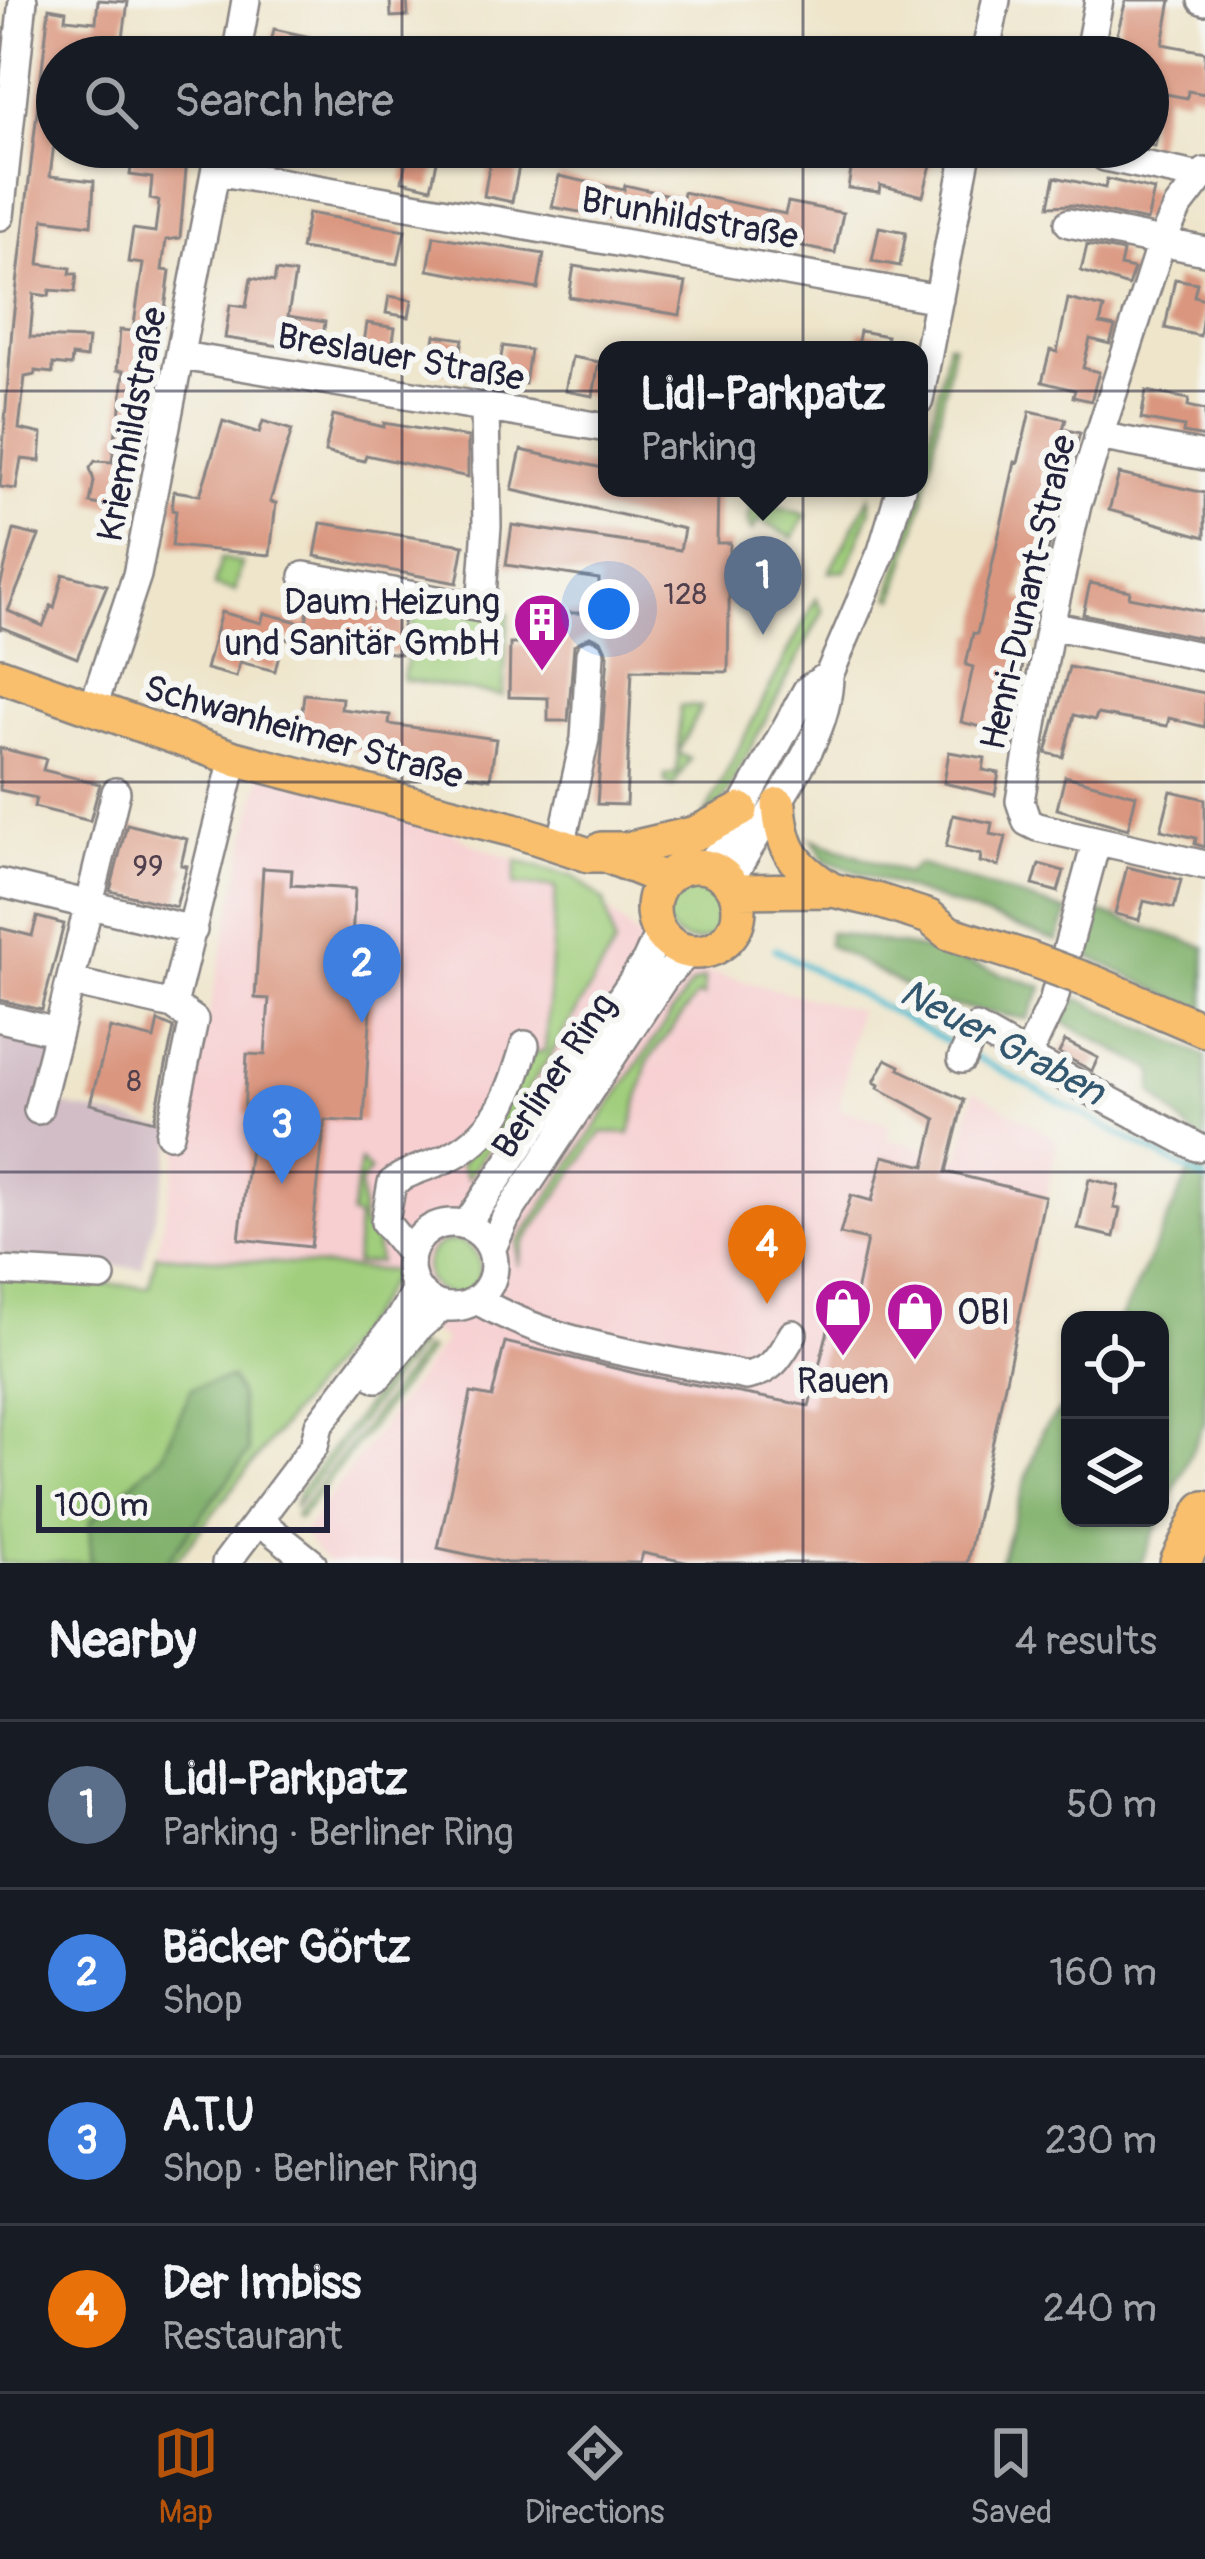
<!DOCTYPE html>
<html lang="en">
<head>
<meta charset="utf-8">
<style>
	body { margin:0; font-family:Pangolin,sans-serif; background:#20242c; color:#f1f3f6 }
	.controls { position:absolute; right:36px; bottom:36px; display:grid; overflow:hidden; border-radius:24px; box-shadow:0 3px 9px #0004 }
	.controls button { width:108px; height:108px; display:grid; place-items:center; padding:0; border:0; border-bottom:3px solid #363941; background:#171b24; color:#f1f3f6; font:60px sans-serif }
	.scale { position:absolute; left:36px; bottom:30px; width:294px; box-sizing:border-box; padding-left:12px; border:6px solid #22223b; border-top:0; font-size:33px; line-height:42px; white-space:nowrap; color:#22223b; -webkit-text-stroke:9px #f6f6f2; paint-order:stroke }
	.you { position:absolute; left:609px; top:609px; width:42px; height:42px; margin:-30px; border:9px solid #fff; border-radius:50%; background:#1a73e8; box-shadow:0 0 0 18px #1a73e833 }
	.badge { display:grid; place-items:center; width:78px; height:78px; border-radius:50%; background:#b45309; color:#fff; font-size:39px; font-weight:700 }
	.pin { position:absolute; translate:-50% -99px; filter:drop-shadow(0 3px 6px #0008) }
	.pin::after { content:''; position:absolute; top:63px; width:42px; height:36px; background:inherit; clip-path:polygon(0 0,100% 0,50% 100%) }
	.popup { position:absolute; left:598px; top:341px; width:330px; height:156px; box-sizing:border-box; display:grid; place-content:center; border-radius:24px; background:#171b24; filter:drop-shadow(0 3px 9px #0005); font-size:39px; white-space:nowrap; color:#9ea1a6 }
	.popup b { font-size:45px; color:#f1f3f6 }
	.popup::after { content:''; position:absolute; left:50%; top:100%; margin-left:-24px; border:24px solid transparent; border-top-color:#171b24 }
	.list { margin:0; padding:0; list-style:none }
	h2 { display:flex; justify-content:space-between; align-items:center; height:156px; margin:0; padding:0 48px; font-size:51px }
	h2 small { font-size:39px; font-weight:400; color:#9ea1a6 }
	.list li { display:grid; grid-template-columns:78px 1fr auto; gap:36px; align-items:center; box-sizing:border-box; height:168px; padding:0 48px; border-top:3px solid #363941 }
	.list b { display:block; font-size:45px; white-space:nowrap }
	.list p { margin:0; font-size:39px; white-space:nowrap; color:#9ea1a6 }
	.list em { font-size:39px; font-style:normal; color:#9ea1a6 }
	.icon { flex:none; width:66px; height:66px; fill:none; stroke:currentColor; stroke-width:2; stroke-linecap:round; stroke-linejoin:round }
	.map { position:relative; flex:none; width:1205px; height:1563px; overflow:hidden }
	.search { position:absolute; background:#171b24; box-shadow:0 3px 9px #0004; left:36px; right:36px; top:36px; height:132px; display:flex; align-items:center; gap:30px; box-sizing:border-box; padding:0 42px; border-radius:66px; color:#9ea1a6; font-size:45px }
	.sheet { height:828px; background:#171b24 }
	nav { display:flex; justify-content:space-around; align-items:center; box-sizing:border-box; height:168px; border-top:3px solid #363941; background:#171b24; font-size:33px; color:#9ea1a6 }
	nav a { display:grid; justify-items:center; gap:6px }
	nav .on { color:#b45309 }
	.map>svg:first-child { display:block }
	.built { fill:#f7cfd1 }
	.industrial { fill:#d2bdc6 }
	.green { fill:#a0ce7b; stroke:#61785b; stroke-width:3 }
	.forest { fill:#80b16b; stroke:#516a53; stroke-width:3 }
	.lines { fill:none; stroke-linecap:round; stroke-linejoin:round }
	.stream { stroke:#4fbacc; stroke-width:6 }
	.building { fill:#da967f }
	.minor-casing { stroke:#888483; stroke-width:32 }
	.major-casing { stroke:#888483; stroke-width:38 }
	.highway-casing { stroke:#888483; stroke-width:44 }
	.minor { stroke:#fff; stroke-width:27 }
	.major { stroke:#f9bf6d; stroke-width:33 }
	.highway { stroke:#f9bf6d; stroke-width:39 }
	.major-bridge-casing { stroke:#888483; stroke-width:38; stroke-linecap:butt }
	.major-bridge { stroke:#f9bf6d; stroke-width:33 }
	.grid { fill:none; stroke:#22223b; stroke-width:3; stroke-opacity:0.55 }
	.labels { text-anchor:middle; stroke-width:12; stroke-linejoin:round; paint-order:stroke }
	.number-label { font-size:30px; fill:#503f4c }
	.street-label { font-size:36px; fill:#22223b; stroke:#f6f6f2 }
	.poi-label { font-size:36px; fill:#22223b; stroke:#f6f6f2; text-anchor:end }
	.water-label { font-size:39px; font-style:italic; fill:#32576e; stroke:#f6f6f2 }
</style>
</head>
<body>
<div class="map">
<svg width="1205" height="1563" viewBox="0 0 1205 1563">
	<rect width="100%" height="100%" fill="#f6f6f2"/>
	<filter id="ink" filterUnits="userSpaceOnUse"><feTurbulence type="fractalNoise" baseFrequency=".00833" numOctaves="2"/><feDisplacementMap in="SourceGraphic" scale="24" xChannelSelector="R" yChannelSelector="G"/><feConvolveMatrix kernelMatrix="1 2 1 2 8 2 1 2 1" color-interpolation-filters="sRGB"/></filter>
	<filter id="wash" filterUnits="userSpaceOnUse"><feTurbulence type="fractalNoise" baseFrequency=".004" numOctaves="4" result="noise"/><feDisplacementMap in="SourceGraphic" scale="48" xChannelSelector="R" yChannelSelector="G"/><feGaussianBlur stdDeviation="2.7" result="paint"/><feColorMatrix in="noise" values="0 0 0 0 0 0 0 0 0 0 0 0 0 0 0 0 0 1.4 0 .05"/><feComposite in="paint" operator="in"/></filter>
	<g filter="url(#wash)">
		<rect width="100%" height="100%" fill="#eee5cb"/>
		<!-- built -->
		<path class="built" d="M262,770L402,803L472,844L578,883L664,961L858,1010L839,1109L890,1124L887,1139L960,1157L974,1090L1058,1140L967,1563H329L319,1555L303,1533L445,1340L410,1317L396,1271L156,1255Z"/>
		<!-- industrial -->
		<path class="industrial" d="M0,1026L63,1042L51,1102L176,1131L142,1268L0,1259Z"/>
		<!-- green -->
		<path class="green" d="M948,343L953,345L923,503L895,598L890,596L917,501Z
			M765,493L775,494L773,505L806,515L793,538L759,520L752,531L748,523L752,502Z
			M870,496L871,509L846,571L829,572Z
			M221,558L242,563L235,591L214,586Z
			M417,596L509,613L503,696L403,680Z
			M816,598L823,611L721,803L703,818Z
			M680,706L701,707L678,753L690,759L673,786L665,783V776L677,773Z
			M517,861L575,877L604,901L615,945L548,1060L468,1178L460,1165L532,1053L545,1051L556,887L514,885Z
			M664 911a30 30 0 1 1 60 0a30 30 0 1 1-60 0Z
			M704,978V997L697,995L648,1061L630,1134L602,1132L524,1243L518,1266V1243L691,985Z
			M360,1161L370,1171L360,1185L363,1225L376,1242L379,1262L355,1264L358,1218L351,1215Z
			M426 1268a27 27 0 1 1 54 0a27 27 0 1 1-54 0Z
			M156,1255L396,1271L366,1319L174,1563H0V1277L149,1287Z
			M415,1342L419,1345L294,1508L299,1492Z
			M425,1348L429,1351L299,1519L295,1516Z"/>
		<!-- forest -->
		<path class="forest" d="M812,839L906,873L918,864L1068,912L1057,941L826,861Z
			M1093,910L1205,947V1013L1078,951Z
			M829,932L928,950L1043,987L1027,1019L936,1003L828,945Z
			M1077,998L1205,1056V1422L1141,1563H999L1042,1431L1070,1399V1518H1160V1320H1120L1203,1144L1152,1092L1154,1071L1061,1021Z
			M231,1378L239,1395L249,1452L166,1563H90V1522L163,1454L192,1388Z"/>
		<g class="lines">
			<!-- stream -->
			<path class="stream" d="M775,949L957,1047
				M974,1056L1205,1180"/>
		</g>
		<g id="blocks">
			<!-- building -->
			<path class="building" d="M98,0L128,2L123,38L168,43L166,57H57V120L50,176L94,181L93,201L91,225L44,219L39,264L71,268L70,274H77L75,292L50,290L49,296L34,294L30,337L88,339L86,358L72,356L71,366L53,364V373L35,371V375L25,377L19,429L42,434L40,461L21,459L16,489L0,487L12,328L49,8L66,11L65,19L96,22Z
				M390,0H407L408,16L391,17Z
				M1126,0H1171L1163,44L1205,52V94L1188,91L1187,98L1166,94L1155,146L1148,145V57H1111Z
				M274,29L310,37L305,57L268,55Z
				M134,147H188L180,238L166,240L162,270L170,271L163,325L153,324L147,401L138,400L128,432L138,433L130,511L90,503L94,481L90,468L95,461L112,462L116,431H119L124,370H117L120,330L133,331L143,264L128,262L133,229L155,232L159,201L150,199L152,178L130,175Z
				M409,147L439,153L431,188L402,181Z
				M855,147H886L932,161L923,196L880,185L879,192L848,188Z
				M491,156L520,161L512,202L484,196Z
				M559,176L624,190L625,185L682,198L683,192L785,214L788,202L843,213L835,253L761,239L760,243L704,231L703,235L647,221L646,224L552,207Z
				M1055,177L1105,188L1107,179L1154,190L1147,221L1073,205L1049,206Z
				M308,213L405,230L398,264L301,249Z
				M879,227L906,232L900,266L872,261Z
				M434,236L544,254L538,289L428,270Z
				M1087,245L1123,252L1120,266L1134,269L1128,286L1081,271Z
				M574,266L686,283L680,315L569,297Z
				M276,271L295,274L288,316L325,322L321,352L225,338L230,305L246,307L251,278L274,282Z
				M1175,279L1197,283L1194,296L1205,299L1200,336L1165,328Z
				M389,296L412,300L409,317L386,313Z
				M1068,299L1104,308L1100,324L1115,327L1110,344L1090,339L1083,368L1099,372L1091,401L1073,397L1075,390L1042,382L1050,350L1057,352Z
				M367,323L395,328L390,361L362,356Z
				M860,331L887,336L884,350H856Z
				M435,335L463,339L457,373L430,369Z
				M503,346L530,350L525,384L497,380Z
				M572,357L599,362L593,396L565,391Z
				M1146,391L1189,399L1188,406L1205,410V437L1183,433L1184,427L1141,419Z
				M1030,411L1066,419L1063,429L1080,433L1072,461H1069L1044,569L1026,565L1018,598L1036,602L1031,625L1016,622L1009,652L1025,655L1019,684L1008,682L1001,712L1016,715L1011,741L992,737L993,730L961,722L973,667L966,665L973,633L977,634L1015,462L1018,463Z
				M333,415L384,427V423L468,437V477L366,455L364,461L325,452Z
				M223,421L259,433L263,421L292,430L270,502L276,503L270,555L172,546L176,511L172,510L174,491L200,495Z
				M521,450L607,469V488H718L717,543H730L728,672L632,670L626,805L597,804L608,655L601,640L590,636L574,645L568,721H548V698L509,697L510,644H548V613H599V579L506,565L512,525L680,550L684,529L512,490Z
				M1119,474L1205,493V537L1109,510Z
				M321,523L464,545L457,583L315,556Z
				M14,530L39,536L8,611L43,626L51,606L54,608L63,574L107,585L77,658L1,627L0,630V587Z
				M1090,583L1130,591L1129,597L1205,612V639L1083,614Z
				M309,601L404,614L400,654L283,638L275,671L240,662L236,677L206,669L221,612L261,623L264,613L306,624Z
				M1069,667L1205,693V727L1169,718L1167,726L1097,714L1095,720L1074,715L1063,757L1046,753Z
				M304,694L342,698L341,709L390,715L389,724L496,739L490,779L452,773L453,768L401,762L402,756L349,749L351,735L300,729Z
				M0,748L46,759L43,770L100,784L90,821L34,807L36,798L0,790Z
				M949,752L985,758L983,770L999,773L995,795L944,783Z
				M1065,776L1136,795L1128,829L1057,809Z
				M1171,791L1205,799V847L1195,844L1196,838L1161,830Z
				M953,815L992,823L990,834L1006,837L999,866L980,862L981,855L946,847Z
				M127,824L187,839L181,865L187,866L176,907L110,891Z
				M1039,864L1064,871L1058,892L1033,885Z
				M1127,867L1181,880L1174,908L1144,901L1139,920L1115,914Z
				M263,868L292,870L291,885L355,889L350,971L373,973L364,1122L325,1120L311,1247L239,1239L254,1115L244,1114L247,1054L265,1055L269,999L255,998Z
				M37,917L64,924L42,1010L0,1000V928L32,936Z
				M158,1021L174,1028L154,1121L90,1104L110,1028L154,1039Z
				M1065,1041L1098,1058L1092,1071L1059,1053Z
				M886,1059L900,1066L899,1069L964,1100L946,1172L1045,1196L967,1563H690L643,1553L640,1563H507L438,1548L471,1393L492,1397L505,1342L639,1374L809,1406L830,1322L849,1327L867,1240L840,1234L851,1195L872,1201L883,1156L925,1166L936,1119L878,1088L879,1085L874,1082Z
				M1089,1179L1119,1186L1114,1208L1120,1209L1114,1237L1078,1229Z"/>
		</g>
	</g>
	<g filter="url(#ink)">
		<use href="#blocks" fill-opacity="0" stroke="#888483" stroke-width="3"/>
		<g class="lines">
			<!-- minor casing -->
			<g class="minor-casing">
				<path id="minor" d="M1202,0L1205,1
					M236,57L246,0
					M985,57L996,0
					M1088,57L1099,0
					M1105,157L1200,177
					M216,171L939,299
					M1205,172L1178,207L1161,243L1077,505L1050,625L1020,801L1027,822L1037,827L1205,865
					M0,216L23,0
					M1069,223L1205,251
					M182,356L607,428
					M919,400L968,147
					M1098,436L1205,456
					M304,576L481,608L487,526L485,406
					M1050,625L1205,657
					M92,710L137,575L220,147
					M1096,843L1053,1002L1027,1057L1197,1147
					M561,846L585,739L590,654
					M707,867L725,845L741,810L807,690L829,675
					M730,882C760,818 829,748 829,675L882,551L901,488
					M0,883L193,930
					M71,982L173,1005
					M0,1018L58,1032L116,792
					M962,1059L976,1028L1027,1057
					M38,1110L58,1032
					M170,1134L194,1020L173,1005L234,758
					M410 1265a42 42 0 1 1 84 0a42 42 0 1 1-84 0Z
					M466,1225L646,961L660,931
					M492,1248L506,1217L666,975L690,951
					M411,1254L385,1222L392,1183C408,1170 426,1168 445,1159C495,1137 511,1094 525,1045
					M0,1271L101,1277
					M477,1300C556,1347 657,1357 746,1376C773,1371 780,1356 793,1334
					M377,1378L417,1329L443,1306
					M258,1520L312,1563
					M226,1563L314,1446L319,1425L400,1318L417,1288"/>
			</g>
			<!-- major casing -->
			<g class="major-casing">
				<path id="major" d="M0,675L234,758L514,830L589,855H605L665,879
					M779,805C782,850 794,866 832,890
					M602,849H627L696,833L741,810
					M653 909a43 43 0 1 1 86 0a43 43 0 1 1-86 0Z
					M736,891L832,890L876,900L929,917L949,933L1028,958
					M1095,983L1205,1030"/>
			</g>
			<!-- highway casing -->
			<g class="highway-casing">
				<path id="highway" d="M1180,1563L1205,1511"/>
			</g>
			<!-- minor -->
			<use href="#minor" class="minor"/>
			<!-- major -->
			<use href="#major" class="major"/>
			<!-- highway -->
			<use href="#highway" class="highway"/>
			<!-- major-bridge casing -->
			<g class="major-bridge-casing">
				<path id="major-bridge" d="M1028,958L1095,983"/>
			</g>
			<!-- major-bridge -->
			<use href="#major-bridge" class="major-bridge"/>
		</g>
	</g>
	<!-- grid -->
	<path class="grid" d="M402,0V57M803,0V57M402,147V1563M803,147V1563M0,391H1205M0,782H1205M0,1172H1205"/>
	<!-- icons -->
	<defs>
		<g id="building-pin" transform="scale(3)"><path d="M0 17L-7.5 6A9.5 9.5 0 1 1 7.5 6Z" fill="#b5179e" stroke="#f6f6f2"/><path d="M-4-6H4V6H1V3H-1V6H-4ZM-2.5-4.3h1.7v1.8h-1.7ZM.8-4.3h1.7v1.8H.8ZM-2.5-1h1.7V.8h-1.7ZM.8-1h1.7V.8H.8Z" fill="#fff"/></g>
		<g id="shop-pin" transform="scale(3)"><path d="M0 17L-7.5 6A9.5 9.5 0 1 1 7.5 6Z" fill="#b5179e" stroke="#f6f6f2"/><path d="M-5-2.5h2.3a2.7 3.5 0 0 1 5.4 0H5L5.5 6h-11ZM-1.5-2.5h3a1.5 2.3 0 0 0-3 0Z" fill="#fff"/></g>
	</defs>
	<g fill-rule="evenodd">
		<use href="#building-pin" x="542" y="622"/>
		<use href="#shop-pin" x="843" y="1307"/>
		<use href="#shop-pin" x="915" y="1311"/>
	</g>
	<g class="labels">
		<!-- number labels -->
		<g class="number-label">
			<text x="685" y="604">128</text>
			<text x="148" y="876">99</text>
			<text x="134" y="1091">8</text>
		</g>
		<!-- street labels -->
		<g class="street-label">
			<text transform="translate(690 217) rotate(10)" y="13">Brunhildstraße</text>
			<text transform="translate(401 356) rotate(10)" y="13">Breslauer Straße</text>
			<text transform="translate(131 424) rotate(-79)" y="13">Kriemhildstraße</text>
			<text transform="translate(1027 592) rotate(-77)" y="13">Henri-Dunant-Straße</text>
			<text transform="translate(304 731) rotate(16)" y="13">Schwanheimer Straße</text>
			<text transform="translate(553 1075) rotate(-56)" y="13">Berliner Ring</text>
		</g>
		<!-- poi labels -->
		<g class="poi-label">
			<text x="500" y="614">Daum Heizung<tspan x="500" dy="41">und Sanitär GmbH</tspan></text>
			<text x="957" y="1324" text-anchor="start">OBI</text>
			<text x="843" y="1393" text-anchor="middle">Rauen</text>
		</g>
		<!-- water labels -->
		<g class="water-label">
			<text transform="translate(1003 1041) rotate(28)" y="14">Neuer Graben</text>
		</g>
	</g>
</svg>
<div class="controls">
<button><svg class="icon" aria-label="locate" viewBox="0 0 24 24"><circle cx="12" cy="12" r="6"/><path d="M12 2v4M12 18v4M2 12h4M18 12h4"/></svg></button>
<button><svg class="icon" aria-label="layers" viewBox="0 0 24 24"><path d="M12 4l9 5-9 5-9-5zM3 14l9 5 9-5"/></svg></button>
</div>
<div class="scale">100 m</div>
<div class="you"></div>
<div class="pin badge" style="left:763px;top:635px;background:#5c6f8a">1</div>
<div class="popup"><b>Lidl-Parkpatz</b>Parking</div>
<div class="pin badge" style="left:362px;top:1023px;background:#3f7fe0">2</div>
<div class="pin badge" style="left:282px;top:1184px;background:#3f7fe0">3</div>
<div class="pin badge" style="left:767px;top:1304px;background:#e8710a">4</div>
<div class="search"><svg class="icon" aria-label="search" viewBox="0 0 24 24"><circle cx="10" cy="10" r="6"/><path d="M15 15l6 6"/></svg>Search here</div>
</div>
<section class="sheet">
<h2>Nearby<small>4 results</small></h2>
<ul class="list">
<li><span class="badge" style="background:#5c6f8a">1</span><div><b>Lidl-Parkpatz</b><p>Parking · Berliner Ring</p></div><em>50 m</em></li>
<li><span class="badge" style="background:#3f7fe0">2</span><div><b>Bäcker Görtz</b><p>Shop</p></div><em>160 m</em></li>
<li><span class="badge" style="background:#3f7fe0">3</span><div><b>A.T.U</b><p>Shop · Berliner Ring</p></div><em>230 m</em></li>
<li><span class="badge" style="background:#e8710a">4</span><div><b>Der Imbiss</b><p>Restaurant</p></div><em>240 m</em></li>
</ul>
</section>
<nav>
<a class="on"><svg class="icon" aria-label="map" viewBox="0 0 24 24"><path d="M3 6l6-2 6 2 6-2v14l-6 2-6-2-6 2zM9 4v14M15 6v14"/></svg>Map</a>
<a><svg class="icon" aria-label="directions" viewBox="0 0 24 24"><path d="M12 3l9 9-9 9-9-9zM9 14v-3h6M13 9l2 2-2 2"/></svg>Directions</a>
<a><svg class="icon" aria-label="saved" viewBox="0 0 24 24"><path d="M7 4h10v16l-5-4-5 4z"/></svg>Saved</a>
</nav>
</body>
</html>
